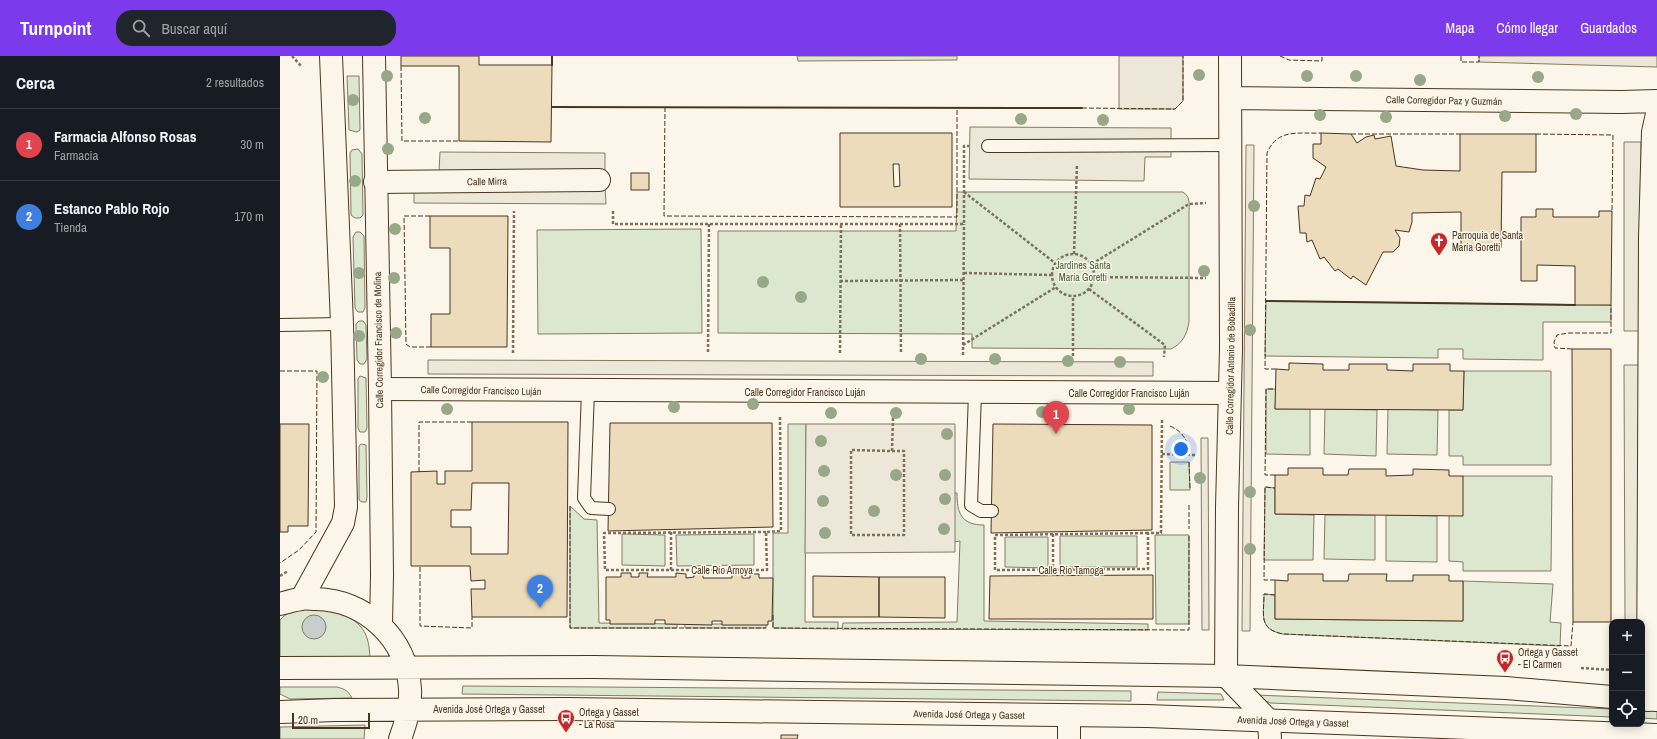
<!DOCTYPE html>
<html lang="es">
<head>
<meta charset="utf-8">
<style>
	body { margin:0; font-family:"Archivo Narrow",sans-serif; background:#20242c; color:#f1f3f6 }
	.controls { position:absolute; right:12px; bottom:12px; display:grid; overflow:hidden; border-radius:8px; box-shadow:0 2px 10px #0003 }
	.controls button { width:36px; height:36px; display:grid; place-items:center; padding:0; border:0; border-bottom:1px solid #363941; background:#171b24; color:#f1f3f6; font:20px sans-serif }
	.scale { position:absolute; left:12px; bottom:10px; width:78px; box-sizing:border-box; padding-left:4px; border:2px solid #4a3520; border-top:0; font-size:11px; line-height:14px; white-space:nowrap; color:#4a3520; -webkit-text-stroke:3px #fbf6e9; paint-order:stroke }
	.you { position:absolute; left:901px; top:393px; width:14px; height:14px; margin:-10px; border:3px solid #fff; border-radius:50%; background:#1a73e8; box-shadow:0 0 0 6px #1a73e833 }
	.badge { display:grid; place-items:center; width:26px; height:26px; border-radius:50%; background:#7c3aed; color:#fff; font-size:13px; font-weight:700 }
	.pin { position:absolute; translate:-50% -33px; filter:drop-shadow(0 1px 2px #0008) }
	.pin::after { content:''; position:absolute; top:21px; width:14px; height:12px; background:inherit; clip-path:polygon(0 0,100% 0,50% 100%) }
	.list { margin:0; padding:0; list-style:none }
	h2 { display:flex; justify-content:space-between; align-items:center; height:52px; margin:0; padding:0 16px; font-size:17px }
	h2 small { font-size:13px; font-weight:400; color:#9ea1a6 }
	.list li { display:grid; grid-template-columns:26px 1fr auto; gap:12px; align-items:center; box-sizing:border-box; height:72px; padding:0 16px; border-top:1px solid #363941 }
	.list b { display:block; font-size:15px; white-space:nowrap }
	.list p { margin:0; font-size:13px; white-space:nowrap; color:#9ea1a6 }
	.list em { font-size:13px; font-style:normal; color:#9ea1a6 }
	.icon { flex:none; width:22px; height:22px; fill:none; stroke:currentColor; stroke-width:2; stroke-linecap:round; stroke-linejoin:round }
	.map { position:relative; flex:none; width:1377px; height:683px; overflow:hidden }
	header { display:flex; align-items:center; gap:24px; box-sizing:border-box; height:56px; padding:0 20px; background:#7c3aed; color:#fff }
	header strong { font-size:19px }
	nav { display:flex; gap:22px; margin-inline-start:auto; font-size:14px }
	.search { width:280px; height:36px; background:#20242c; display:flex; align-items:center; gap:10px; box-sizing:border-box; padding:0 14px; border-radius:16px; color:#9ea1a6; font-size:15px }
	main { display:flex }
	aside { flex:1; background:#171b24 }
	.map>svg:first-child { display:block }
	.green { fill:#dce7d0; stroke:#887966 }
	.parking { fill:#ede7d9; stroke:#887966 }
	.water { fill:#c9cecd; stroke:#887966 }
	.building { fill:#ecdcbc; stroke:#4a3520; fill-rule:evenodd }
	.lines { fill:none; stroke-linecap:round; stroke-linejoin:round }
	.service-casing { stroke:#4a3520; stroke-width:14 }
	.minor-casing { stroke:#4a3520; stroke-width:24 }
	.secondary-casing { stroke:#4a3520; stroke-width:24 }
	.primary-casing { stroke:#4a3520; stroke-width:24 }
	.path { stroke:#7f6f5c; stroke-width:2.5; stroke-dasharray:3 2; stroke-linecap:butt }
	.service { stroke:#fbf6e9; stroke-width:12 }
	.minor { stroke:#fbf6e9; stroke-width:22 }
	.secondary { stroke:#fbf6e9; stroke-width:22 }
	.primary { stroke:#fbf6e9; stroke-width:22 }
	.fence { stroke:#4a3520; stroke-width:1; stroke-dasharray:5 2; stroke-linecap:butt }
	.wall { stroke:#4a3520; stroke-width:2 }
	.tree { fill:#96a887 }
	.labels { text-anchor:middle; stroke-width:3; stroke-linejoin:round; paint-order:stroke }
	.street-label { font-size:10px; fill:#4a3520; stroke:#fbf6e9 }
	.poi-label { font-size:10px; fill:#4a3520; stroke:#fbf6e9; text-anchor:start }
	.park-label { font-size:10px; fill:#436837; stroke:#fbf6e9 }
</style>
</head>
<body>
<header>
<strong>Turnpoint</strong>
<div class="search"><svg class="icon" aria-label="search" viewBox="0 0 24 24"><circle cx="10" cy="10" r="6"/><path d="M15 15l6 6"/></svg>Buscar aquí</div>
<nav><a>Mapa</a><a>Cómo llegar</a><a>Guardados</a></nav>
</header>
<main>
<aside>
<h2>Cerca<small>2 resultados</small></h2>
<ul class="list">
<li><span class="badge" style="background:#e0444e">1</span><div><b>Farmacia Alfonso Rosas</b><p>Farmacia</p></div><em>30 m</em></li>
<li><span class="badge" style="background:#3f7fe0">2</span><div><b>Estanco Pablo Rojo</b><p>Tienda</p></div><em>170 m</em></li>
</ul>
</aside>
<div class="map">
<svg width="1377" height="683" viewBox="0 0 1377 683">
	<rect width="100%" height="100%" fill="#fbf6e9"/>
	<!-- green -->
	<path class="green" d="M517,0H677V4L518,5Z
		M67,20H79L80,74L77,76L69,74Z
		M78,93L82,98L83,159L80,162H75L71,159L70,97L72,94Z
		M677,136H903C911,141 909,149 909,158V266C907,278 903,287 891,293L692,292V278L438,277V175H676Z
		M421,173L422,277L258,278L257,174Z
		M76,176H80L84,180L85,252L83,256H78L75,252L73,181Z
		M986,245L1331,249V266H1263V304L1183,303V293H1158V302L985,300Z
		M79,265H83L86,269L87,303L84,308H80L77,304L76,268Z
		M1184,315H1271V409H1183V400H1169V354H1183Z
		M80,320L86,322L87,372L85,376H80L78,372V323Z
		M986,333H996L995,353H1030V399L986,398Z
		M1045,353L1097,354L1096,400L1044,398Z
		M1108,353L1158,354L1157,399L1107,398Z
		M508,368H526L525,566H558V573L493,572V477H508Z
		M81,388L86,389L87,441L86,446H82L79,444V390Z
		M890,406H909L910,434H890Z
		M1183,420H1272L1271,515H1183V506L1169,505V460Z
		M985,431L995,432V458L1034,459L1033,504H984Z
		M674,437H677C677,457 681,469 704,469V565L868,568V574L562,573L563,567L677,566L680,485L674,486Z
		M290,450L304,463L317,464L319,567L397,568V572H290Z
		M1045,459H1095V504L1044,503Z
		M1106,459L1157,460V506L1106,505Z
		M342,478L385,479V510L342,509Z
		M474,478V509L397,510L396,479Z
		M875,479H909V568H876Z
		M780,480H857V511H780Z
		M725,481H768V512L725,511Z
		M1183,525L1273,528L1270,566L1281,567L1280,590L1003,578C978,573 984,559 984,538L995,539V563L1183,565Z
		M50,552C78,565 89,570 90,603L0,604V564C12,550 33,552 50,552Z
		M405,568H486V572H405Z
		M183,630L851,635V645L182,638Z
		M0,631H57C65,633 68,635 72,642L10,643L0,638Z
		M878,636L941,638L944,644H877Z
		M975,639L1332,653V661L990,647Z
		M1362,654L1377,655V663L1362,662Z
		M85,669L84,683H0V671Z"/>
	<!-- parking -->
	<path class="parking" d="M839,0H903V45L895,53H839Z
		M1199,0H1377V11L1199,6Z
		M690,71L891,72V101H865L864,125L689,123Z
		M1344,86H1361V275H1344Z
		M966,89H974L970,575H962Z
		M160,96L325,97V116H159Z
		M134,131H325L326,148L134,147Z
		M148,304L873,306V320L148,318Z
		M1344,309H1359L1360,566H1345Z
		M526,368H675V496L525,497Z
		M921,382H928L929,574H922Z"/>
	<!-- water -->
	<path class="water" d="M22 571a12 12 0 1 1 24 0a12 12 0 1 1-24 0Z"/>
	<!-- building -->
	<path class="building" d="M121,0H199V9H272L271,86L179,85V10H121Z
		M560,77H672V151H560ZM613,108H619L620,130L614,131Z
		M1041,77L1071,78L1077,87L1086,81L1094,79L1095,83L1111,80L1116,110L1143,114L1180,115V78H1256V116H1222L1221,192L1181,191V156L1132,157V166L1129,176L1115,174L1120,182L1119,190L1113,196H1103L1086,229L1073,220L1071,223L1058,213L1055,215L1044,201L1040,203L1032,184L1027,186L1026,177H1020L1018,150H1024L1025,139L1030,140L1036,122L1040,123L1046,111L1033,102V88H1041Z
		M351,117H369V134H351Z
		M1256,153H1273V161H1319V155H1332L1331,249H1295V210L1257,209V225H1241V161H1256Z
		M150,160H228L227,291H151V258H170V192H150Z
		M1292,293H1331V566H1293Z
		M1009,307L1043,308V314H1069V308H1107V314L1133,315V308H1170V315H1184L1183,354L995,353L996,313L1009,314Z
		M192,366H288L287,561H192L191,533H205V524L191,525L190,510H131V416L157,415V428H165V415H192ZM192,427H229L228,498H191V471H171V454H191Z
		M330,367H492L493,471L328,475Z
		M0,368H29L28,470H8V476H0Z
		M713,368L872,369V474L711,477Z
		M1008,412H1043V419H1068L1069,413H1106V420L1133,419V413L1169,414V420H1183V460L995,458V419H1008Z
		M341,517H351V521H359V517H368L367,521H396V517L406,518V522L414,521V518H423V522H452V518H462V522H470V518H479V522H493L492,565H488V569H442V565H432V569L385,568V564H375V568H330V564H326V521H341Z
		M1008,518H1043V525H1068L1069,518H1107L1106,525H1133V519H1169V525H1183V565L995,563V524L1008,525Z
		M873,519V563H709L710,520Z
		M533,520L599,521V561H533Z
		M599,521H665V562L599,561Z
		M501,679H518L517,683H501Z"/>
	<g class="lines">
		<!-- service casing -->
		<g class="service-casing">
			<path id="service" d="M708,90L951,89
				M0,269L62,268
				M308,335L304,442L311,452L329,453
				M695,337L691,449L701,455H712"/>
		</g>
		<!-- minor casing -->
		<g class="minor-casing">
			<path id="minor" d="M950,0L951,293L947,451L946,620L989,665L990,683
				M951,42L1341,46L1377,45
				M95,126L319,124
				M100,333L950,337
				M1368,644L1370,181L1373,76L1377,58
				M789,683V660"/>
		</g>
		<!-- secondary casing -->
		<g class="secondary-casing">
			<path id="secondary" d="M94,0L100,333L102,519L101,569
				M22,542L63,467L66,451L62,268L51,0"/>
		</g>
		<!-- primary casing -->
		<g class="primary-casing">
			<path id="primary" d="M0,548C7,546 14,544 21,543C25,542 31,543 36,543C85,544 127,582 130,633C131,650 126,667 120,683
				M0,612L315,611L946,620L1226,632L1332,641
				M1362,643L1377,644
				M0,656L55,654L286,653L867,660L1377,679"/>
		</g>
		<!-- path -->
		<path class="path" d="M12,0L22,11
			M684,136L775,207
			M333,155V168H684V90H689
			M620,168L621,298
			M772 219a21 21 0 1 1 42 0a21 21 0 1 1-42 0Z
			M794,198L797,108
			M812,208L909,148L926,147
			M684,217L772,219
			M815,221L926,222
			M560,225L684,224
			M809,233L885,289L884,301
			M683,289L776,231
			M428,296L429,168
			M233,297L234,155
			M560,297L561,168
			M683,299L684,168
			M793,300V240
			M612,395H624V479H571V394L612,395L613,361
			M882,398L916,399
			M391,476V514
			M486,476L324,477L325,514H487L486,476L501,475L500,360
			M868,477L715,479V514L868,513V477H881L882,363
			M773,478V514
			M0,520L8,515
			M1301,612L1332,614"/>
		<!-- service -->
		<use href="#service" class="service"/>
		<!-- minor -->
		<use href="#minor" class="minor"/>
		<!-- secondary -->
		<use href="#secondary" class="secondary"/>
		<!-- primary -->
		<use href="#primary" class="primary"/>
		<!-- fence -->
		<path class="fence" d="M1000,0L1009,4L1042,5V0
			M1181,0V6H1199V0
			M121,10L122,85H179
			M385,51L384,160L677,161V51
			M802,52L895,53L903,45V0
			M1071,78H1180
			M1256,78L1333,79L1332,155
			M150,160H124L126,288L130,291H151
			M1292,293L1275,292L1274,286L1277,279L1288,277H1331V249
			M996,313H985L987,97C998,72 1017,78 1041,77
			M0,315H37L36,476L19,494L0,507
			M890,370C901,375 906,381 909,393
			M909,406L910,434
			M139,416V366H192
			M995,419H985L986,333H996
			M909,449V473
			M290,450V572H486
			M140,511V570L192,572V561
			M995,524H984L985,431L995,432
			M995,539L984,538C984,559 978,573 1003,578L1291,590L1293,566
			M493,559V572L909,574V479"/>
		<!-- wall -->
		<path class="wall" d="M272,9V0
			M272,51L802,52
			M986,245L1295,249"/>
	</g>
	<!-- trees -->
	<g class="tree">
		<circle cx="919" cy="19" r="6"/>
		<circle cx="107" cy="20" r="6"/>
		<circle cx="1027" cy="20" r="6"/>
		<circle cx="1076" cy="20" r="6"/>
		<circle cx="1258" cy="21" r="6"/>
		<circle cx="1140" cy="24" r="6"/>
		<circle cx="73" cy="44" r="6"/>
		<circle cx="1296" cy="58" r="6"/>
		<circle cx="1040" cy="59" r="6"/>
		<circle cx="1225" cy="60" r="6"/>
		<circle cx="1106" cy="61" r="6"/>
		<circle cx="145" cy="62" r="6"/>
		<circle cx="741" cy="63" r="6"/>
		<circle cx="823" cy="64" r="6"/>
		<circle cx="108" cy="93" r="6"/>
		<circle cx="75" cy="125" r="6"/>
		<circle cx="974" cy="150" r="6"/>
		<circle cx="115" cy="173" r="6"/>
		<circle cx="924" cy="215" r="6"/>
		<circle cx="79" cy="217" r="6"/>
		<circle cx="114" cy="222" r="6"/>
		<circle cx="483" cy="226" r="6"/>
		<circle cx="521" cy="241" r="6"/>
		<circle cx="970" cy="274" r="6"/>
		<circle cx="116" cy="277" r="6"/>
		<circle cx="79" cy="280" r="6"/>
		<circle cx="641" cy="303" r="6"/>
		<circle cx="715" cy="303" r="6"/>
		<circle cx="788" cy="305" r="6"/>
		<circle cx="840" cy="306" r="6"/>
		<circle cx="43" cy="321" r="6"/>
		<circle cx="473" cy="348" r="6"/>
		<circle cx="394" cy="351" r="6"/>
		<circle cx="167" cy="353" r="6"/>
		<circle cx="849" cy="353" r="6"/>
		<circle cx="762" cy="356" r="6"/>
		<circle cx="551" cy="357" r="6"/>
		<circle cx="616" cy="357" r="6"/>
		<circle cx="667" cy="378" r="6"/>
		<circle cx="541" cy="385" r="6"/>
		<circle cx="544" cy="415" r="6"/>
		<circle cx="616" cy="419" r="6"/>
		<circle cx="665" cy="419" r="6"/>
		<circle cx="920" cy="422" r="6"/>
		<circle cx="970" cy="436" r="6"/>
		<circle cx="665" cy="443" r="6"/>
		<circle cx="543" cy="445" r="6"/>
		<circle cx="594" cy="455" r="6"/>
		<circle cx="664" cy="473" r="6"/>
		<circle cx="545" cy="477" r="6"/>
		<circle cx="970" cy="493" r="6"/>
	</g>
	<!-- icons -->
	<defs>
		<g id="church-pin" transform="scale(0.9)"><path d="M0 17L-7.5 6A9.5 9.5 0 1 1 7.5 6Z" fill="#c62828" stroke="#fbf6e9"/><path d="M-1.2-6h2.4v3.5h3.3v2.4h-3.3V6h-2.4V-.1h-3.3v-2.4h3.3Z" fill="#fff"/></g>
		<g id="bus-pin" transform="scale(0.9)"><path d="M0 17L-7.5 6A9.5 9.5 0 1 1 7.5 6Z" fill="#c62828" stroke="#fbf6e9"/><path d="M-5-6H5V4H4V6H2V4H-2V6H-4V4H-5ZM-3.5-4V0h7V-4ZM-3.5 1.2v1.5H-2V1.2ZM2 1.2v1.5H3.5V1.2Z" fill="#fff"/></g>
	</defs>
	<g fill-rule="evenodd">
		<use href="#church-pin" x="1159" y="185"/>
		<use href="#bus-pin" x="1225" y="602"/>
		<use href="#bus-pin" x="286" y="662"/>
	</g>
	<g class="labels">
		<!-- street labels -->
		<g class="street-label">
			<text transform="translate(1164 44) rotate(1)" y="4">Calle Corregidor Paz y Guzmán</text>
			<text transform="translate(207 125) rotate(-1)" y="4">Calle Mirra</text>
			<text transform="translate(98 284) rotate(-91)" y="4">Calle Corregidor Francisco de Molina</text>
			<text transform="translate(950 310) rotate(-89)" y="4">Calle Corregidor Antonio de Bobadilla</text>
			<text transform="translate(201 334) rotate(1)" y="4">Calle Corregidor Francisco Luján</text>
			<text x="525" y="340">Calle Corregidor Francisco Luján</text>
			<text x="849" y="341">Calle Corregidor Francisco Luján</text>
			<text x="442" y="518">Calle Río Arnoya</text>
			<text x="791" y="518">Calle Río Tamoga</text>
			<text x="209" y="657">Avenida José Ortega y Gasset</text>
			<text transform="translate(689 658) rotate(1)" y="4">Avenida José Ortega y Gasset</text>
			<text transform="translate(1013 665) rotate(2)" y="4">Avenida José Ortega y Gasset</text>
		</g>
		<!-- poi labels -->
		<g class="poi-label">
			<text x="1172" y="183">Parroquia de Santa<tspan x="1172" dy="12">María Goretti</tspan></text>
			<text x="1238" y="600">Ortega y Gasset<tspan x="1238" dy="12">- El Carmen</tspan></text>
			<text x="299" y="660">Ortega y Gasset<tspan x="299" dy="12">- La Rosa</tspan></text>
		</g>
		<!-- park labels -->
		<g class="park-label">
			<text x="803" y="213">Jardines Santa<tspan x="803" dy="12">María Goretti</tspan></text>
		</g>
	</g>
</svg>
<div class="controls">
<button>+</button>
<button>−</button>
<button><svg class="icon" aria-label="locate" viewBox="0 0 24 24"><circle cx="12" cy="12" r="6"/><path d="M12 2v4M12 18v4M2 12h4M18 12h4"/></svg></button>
</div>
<div class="scale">20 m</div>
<div class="you"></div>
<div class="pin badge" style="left:776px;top:378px;background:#e0444e">1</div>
<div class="pin badge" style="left:260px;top:552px;background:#3f7fe0">2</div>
</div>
</main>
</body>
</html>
